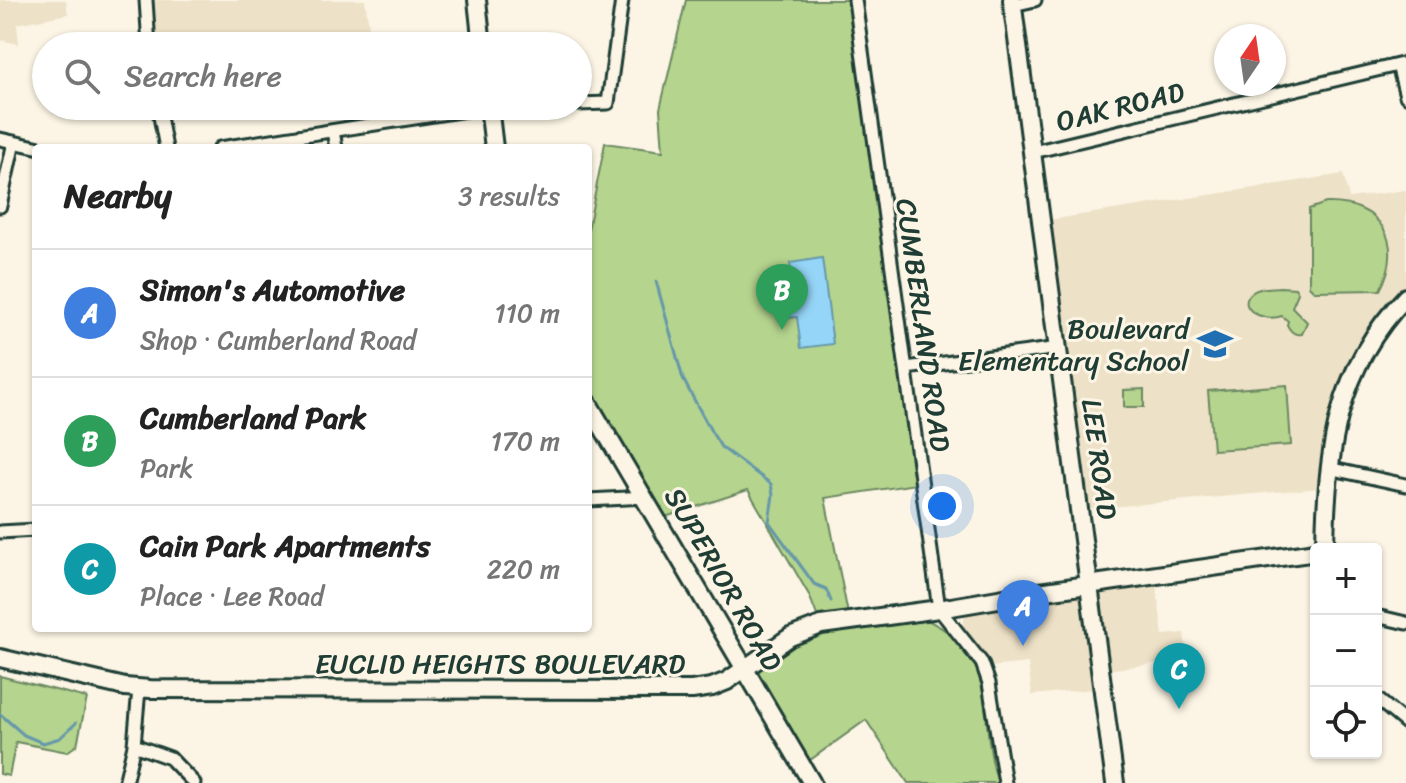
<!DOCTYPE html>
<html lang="en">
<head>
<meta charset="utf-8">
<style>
	body { margin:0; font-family:Sriracha,sans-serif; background:#f2f2f2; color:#222 }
	.controls { position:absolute; right:24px; bottom:24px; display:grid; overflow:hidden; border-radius:8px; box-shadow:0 2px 6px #0004 }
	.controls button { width:72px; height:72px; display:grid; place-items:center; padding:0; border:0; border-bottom:2px solid #e0e0e0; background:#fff; color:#222; font:40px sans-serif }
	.compass { position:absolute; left:1214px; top:24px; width:72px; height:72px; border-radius:50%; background:#fff; box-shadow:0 2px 6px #0004; rotate:13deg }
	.you { position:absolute; left:942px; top:506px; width:28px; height:28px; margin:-20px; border:6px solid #fff; border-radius:50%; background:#1a73e8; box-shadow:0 0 0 12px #1a73e833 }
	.badge { display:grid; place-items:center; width:52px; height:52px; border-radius:50%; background:#ea580c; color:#fff; font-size:26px; font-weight:700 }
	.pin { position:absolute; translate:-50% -66px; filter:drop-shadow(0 2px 4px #0008) }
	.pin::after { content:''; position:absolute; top:42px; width:28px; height:24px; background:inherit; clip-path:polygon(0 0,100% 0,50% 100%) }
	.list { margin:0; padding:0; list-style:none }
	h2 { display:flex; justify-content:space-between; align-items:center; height:104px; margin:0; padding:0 32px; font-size:34px }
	h2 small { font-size:26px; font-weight:400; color:#767676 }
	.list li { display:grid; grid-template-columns:52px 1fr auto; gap:24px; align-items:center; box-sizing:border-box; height:128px; padding:0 32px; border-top:2px solid #e0e0e0 }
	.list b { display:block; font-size:30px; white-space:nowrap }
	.list p { margin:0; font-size:26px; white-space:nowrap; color:#767676 }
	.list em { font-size:26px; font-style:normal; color:#767676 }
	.icon { flex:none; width:44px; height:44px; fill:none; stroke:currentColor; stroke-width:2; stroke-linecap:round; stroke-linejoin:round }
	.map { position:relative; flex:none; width:1406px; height:783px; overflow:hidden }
	.search { position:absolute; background:#fff; box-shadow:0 2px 6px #0004; left:32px; top:32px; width:560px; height:88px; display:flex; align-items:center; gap:20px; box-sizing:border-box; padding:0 28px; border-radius:44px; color:#767676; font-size:30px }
	.panel { position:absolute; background:#fff; box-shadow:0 2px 6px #0004; left:32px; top:144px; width:560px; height:488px; border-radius:8px }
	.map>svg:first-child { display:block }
	.built { fill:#ede1c7 }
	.green { fill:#b5d48e; stroke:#6a8861; stroke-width:2 }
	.water { fill:#95d5f7; stroke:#6698a9; stroke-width:2 }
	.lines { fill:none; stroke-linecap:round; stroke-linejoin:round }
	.stream { stroke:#6698a9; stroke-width:3 }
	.street-casing { stroke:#1f3d34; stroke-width:17 }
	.secondary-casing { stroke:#1f3d34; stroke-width:22 }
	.street { stroke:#fcf5e5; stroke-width:11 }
	.secondary { stroke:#fcf5e5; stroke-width:16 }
	.labels { text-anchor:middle; stroke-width:6; stroke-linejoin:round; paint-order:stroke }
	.street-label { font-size:28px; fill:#1f3d34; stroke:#fcf5e5 }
	.poi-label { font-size:28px; fill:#1f3d34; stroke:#fcf5e5; text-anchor:end }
</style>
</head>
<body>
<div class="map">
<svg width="1406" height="783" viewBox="0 0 1406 783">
	<rect width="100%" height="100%" fill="#fcf5e5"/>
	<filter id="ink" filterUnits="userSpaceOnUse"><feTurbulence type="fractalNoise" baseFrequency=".0125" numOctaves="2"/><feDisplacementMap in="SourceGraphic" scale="16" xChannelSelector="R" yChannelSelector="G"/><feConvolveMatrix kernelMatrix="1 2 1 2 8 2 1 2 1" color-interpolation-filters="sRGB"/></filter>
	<g filter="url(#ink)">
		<!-- built -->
		<path class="built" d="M0,0H66L68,14L17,24L19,44L0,40Z
			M153,0H365L371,41L326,46H156Z
			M1343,174L1349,198L1406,190V287L1390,306L1343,382L1323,448L1320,488L1088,509L1049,220Z
			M1156,584L1163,635L1184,633L1187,659L1092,672L1094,689L1032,695L1028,663L990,667L983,652L963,626L965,615L975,608Z"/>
		<!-- green -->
		<path class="green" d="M686,0H850L916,484L825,498L848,614L818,618L809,595L748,490L659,519L588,403V229L605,143L663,151L660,109Z
			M1326,203C1380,201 1406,242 1380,290L1314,291L1309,286V209Z
			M1280,287L1295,288L1298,293L1292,307L1307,322L1302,334C1294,335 1291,332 1287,325L1288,321L1282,316C1261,323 1234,306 1253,292C1259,287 1272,288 1280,287Z
			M1287,385L1291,445L1213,450L1208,391Z
			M1144,389V407H1124V390Z
			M923,618C1003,653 976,718 998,783H908L866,720L806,763L759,683L757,672L762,663L773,655L815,633Z
			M0,676L87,698L77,745L67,752L16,742L9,776L0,774Z"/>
		<!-- water -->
		<path class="water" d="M822,258L833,344L801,348L797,317L787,318L784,297L794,296L790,263Z"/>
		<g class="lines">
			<!-- stream -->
			<path class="stream" d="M656,281L683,379L711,431L721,447L771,484L773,495L769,522L814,584L826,589L831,601
				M0,714L24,735L43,743L60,738L76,723"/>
			<!-- street casing -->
			<g class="street-casing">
				<path id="street" d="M146,0L149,46
					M855,0L939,609L982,663L989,683L1005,783
					M1013,5L1035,0
					M1398,65L1406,96
					M578,104L608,103L622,0
					M158,106L166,148
					M333,131L336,148
					M0,139L40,148
					M220,148L492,106
					M1033,152L1406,63
					M0,206L14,142
					M906,368L1059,348
					M1328,468L1406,485
					M588,500L646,497
					M0,532L36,530
					M1376,616L1406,623
					M1376,698L1406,723
					M134,745L170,758L194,783
					M125,783L134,745L139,689"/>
			</g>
			<!-- secondary casing -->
			<g class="secondary-casing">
				<path id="secondary" d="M477,0L482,46
					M1012,0L1115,783
					M489,106L494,148
					M588,403L812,783
					M1325,549C1326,455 1336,368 1406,297
					M0,658L125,687L150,689L692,690L712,687L727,681L790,637L821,625L939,609L1039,592L1316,552"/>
			</g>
			<!-- street -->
			<use href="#street" class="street"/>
			<!-- secondary -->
			<use href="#secondary" class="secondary"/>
		</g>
	</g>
	<!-- icons -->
	<defs>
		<g id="school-bare" transform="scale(2.76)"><path d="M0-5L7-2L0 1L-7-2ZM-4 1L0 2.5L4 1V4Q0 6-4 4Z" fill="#1f6fb2" stroke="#fcf5e5" stroke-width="2.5" paint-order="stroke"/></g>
	</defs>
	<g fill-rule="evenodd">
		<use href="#school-bare" x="1215" y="344"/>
	</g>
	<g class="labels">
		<!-- street labels -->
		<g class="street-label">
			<text transform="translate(1120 106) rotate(-14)" y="10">OAK ROAD</text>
			<text transform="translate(924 325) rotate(82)" y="10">CUMBERLAND ROAD</text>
			<text transform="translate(1100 459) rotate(82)" y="10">LEE ROAD</text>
			<text transform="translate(724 579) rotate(60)" y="10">SUPERIOR ROAD</text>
			<text x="500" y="673">EUCLID HEIGHTS BOULEVARD</text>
		</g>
		<!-- poi labels -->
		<g class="poi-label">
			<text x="1189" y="338">Boulevard<tspan x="1189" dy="32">Elementary School</tspan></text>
		</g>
	</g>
</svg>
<div class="controls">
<button>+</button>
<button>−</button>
<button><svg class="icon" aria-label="locate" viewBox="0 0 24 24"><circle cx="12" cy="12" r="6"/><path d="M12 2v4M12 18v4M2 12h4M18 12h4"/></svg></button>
</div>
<svg class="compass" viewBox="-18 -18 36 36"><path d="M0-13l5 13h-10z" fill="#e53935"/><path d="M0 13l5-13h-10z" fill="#767676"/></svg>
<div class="you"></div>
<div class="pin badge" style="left:1023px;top:646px;background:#3f7fe0">A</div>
<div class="pin badge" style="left:782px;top:330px;background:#2e9e5b">B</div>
<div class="pin badge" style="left:1179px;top:709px;background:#0f9aa8">C</div>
<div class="search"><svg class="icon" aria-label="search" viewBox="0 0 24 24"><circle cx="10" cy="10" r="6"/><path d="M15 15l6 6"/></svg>Search here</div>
<section class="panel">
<h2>Nearby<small>3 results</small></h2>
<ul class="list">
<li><span class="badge" style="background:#3f7fe0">A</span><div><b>Simon's Automotive</b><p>Shop · Cumberland Road</p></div><em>110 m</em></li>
<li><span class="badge" style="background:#2e9e5b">B</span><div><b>Cumberland Park</b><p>Park</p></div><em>170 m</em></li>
<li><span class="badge" style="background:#0f9aa8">C</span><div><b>Cain Park Apartments</b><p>Place · Lee Road</p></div><em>220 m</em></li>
</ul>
</section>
</div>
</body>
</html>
